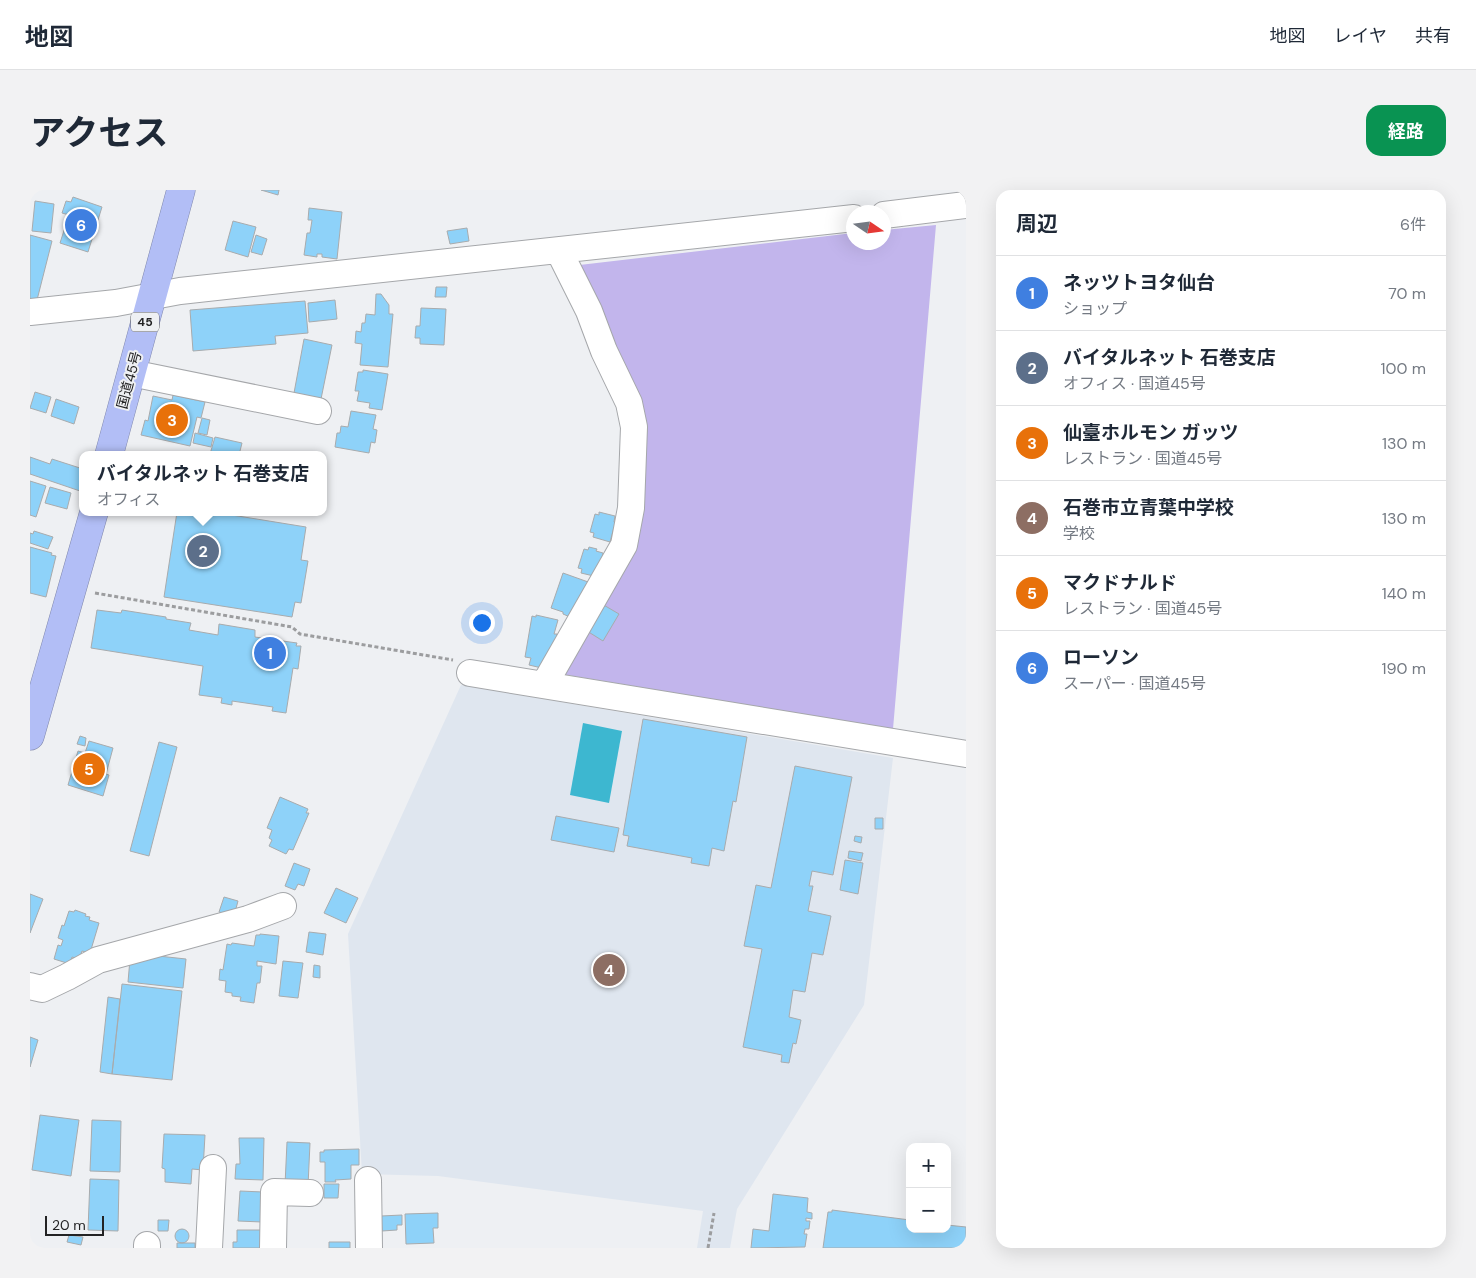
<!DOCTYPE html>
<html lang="ja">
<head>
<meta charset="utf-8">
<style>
	body { margin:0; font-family:"DM Sans","Noto Sans JP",sans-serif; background:#f2f2f3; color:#1f2937 }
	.controls { position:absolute; right:15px; bottom:15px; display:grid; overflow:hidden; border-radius:10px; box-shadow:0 5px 20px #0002 }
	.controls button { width:45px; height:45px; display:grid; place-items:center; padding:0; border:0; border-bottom:1px solid #e0e1e3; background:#fff; color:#1f2937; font:25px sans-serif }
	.compass { position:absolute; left:816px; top:15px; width:45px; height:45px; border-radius:50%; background:#fff; box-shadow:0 5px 20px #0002; rotate:103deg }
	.scale { position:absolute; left:15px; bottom:12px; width:59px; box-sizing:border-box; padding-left:5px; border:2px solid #232324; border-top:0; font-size:14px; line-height:18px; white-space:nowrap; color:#232324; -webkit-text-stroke:4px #eef0f3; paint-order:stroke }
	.you { position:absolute; left:451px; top:432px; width:18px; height:18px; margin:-12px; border:4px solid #fff; border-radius:50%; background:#1a73e8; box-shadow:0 0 0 8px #1a73e833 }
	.badge { display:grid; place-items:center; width:32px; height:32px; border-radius:50%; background:#099352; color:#fff; font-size:16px; font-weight:700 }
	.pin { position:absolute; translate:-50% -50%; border:2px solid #fff; box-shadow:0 1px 5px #0006 }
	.popup { position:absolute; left:49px; top:261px; width:248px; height:65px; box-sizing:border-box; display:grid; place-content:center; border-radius:10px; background:#fff; filter:drop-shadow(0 1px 4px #0005); font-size:16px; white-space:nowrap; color:#747a83 }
	.popup b { font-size:19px; color:#1f2937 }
	.popup::after { content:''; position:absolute; left:50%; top:100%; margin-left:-10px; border:10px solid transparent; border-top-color:#fff }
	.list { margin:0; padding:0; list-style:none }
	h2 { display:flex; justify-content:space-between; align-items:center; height:65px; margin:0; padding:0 20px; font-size:21px }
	h2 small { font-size:16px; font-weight:400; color:#747a83 }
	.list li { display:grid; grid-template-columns:32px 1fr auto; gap:15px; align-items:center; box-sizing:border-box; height:75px; padding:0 20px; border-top:1px solid #e0e1e3 }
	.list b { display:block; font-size:19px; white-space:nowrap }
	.list p { margin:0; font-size:16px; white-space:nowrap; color:#747a83 }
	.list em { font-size:16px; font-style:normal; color:#747a83 }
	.map { position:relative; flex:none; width:936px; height:1058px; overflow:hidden; border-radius:15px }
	header { display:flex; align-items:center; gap:30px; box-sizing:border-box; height:70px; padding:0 25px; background:#fff; border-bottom:1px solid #e0e1e3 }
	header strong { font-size:24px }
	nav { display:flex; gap:28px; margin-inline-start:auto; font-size:18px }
	.intro { display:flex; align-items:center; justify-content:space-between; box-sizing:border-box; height:120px; padding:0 30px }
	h1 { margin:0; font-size:35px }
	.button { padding:12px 22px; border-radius:15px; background:#099352; color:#fff; font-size:18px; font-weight:700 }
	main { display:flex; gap:30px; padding:0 30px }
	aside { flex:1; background:#fff; border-radius:15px; box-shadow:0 5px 20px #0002 }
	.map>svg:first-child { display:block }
	.built { fill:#dfe6ef }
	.green { fill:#c2b5ec }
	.water { fill:#3db7d0 }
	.building { fill:#8ed2f9; stroke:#a8abad }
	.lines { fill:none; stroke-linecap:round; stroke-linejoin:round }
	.minor-casing { stroke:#a5a7aa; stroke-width:28 }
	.highway-casing { stroke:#8088ac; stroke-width:29 }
	.path { stroke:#9c9d9f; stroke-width:3; stroke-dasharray:4 2.5; stroke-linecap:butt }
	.minor { stroke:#fff; stroke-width:26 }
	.highway { stroke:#b2bef6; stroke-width:28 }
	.labels { text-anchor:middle; stroke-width:4; stroke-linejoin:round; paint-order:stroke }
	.shield { fill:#eef0f3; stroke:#606062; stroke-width:1 }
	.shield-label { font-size:12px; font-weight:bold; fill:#232324 }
	.street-label { font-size:14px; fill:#232324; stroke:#eef0f3 }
</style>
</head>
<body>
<header>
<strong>地図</strong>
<nav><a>地図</a><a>レイヤ</a><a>共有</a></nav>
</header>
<div class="intro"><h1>アクセス</h1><a class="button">経路</a></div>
<main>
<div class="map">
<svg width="936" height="1058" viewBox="0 0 936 1058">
	<rect width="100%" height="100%" fill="#eef0f3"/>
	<!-- built -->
	<path class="built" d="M431,495L863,568L834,815L707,1019L700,1058H667L673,1021L408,986L332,984L318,744Z"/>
	<!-- green -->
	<path class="green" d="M906,35L863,539L525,483L600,355L609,238L541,76L823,43L824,52H854V40Z"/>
	<!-- water -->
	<path class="water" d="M553,533L592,541L579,613L540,605Z"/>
	<!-- building -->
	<path class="building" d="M231,0H249L248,5Z
		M43,7L72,17L58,62L30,53L39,25L32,23L36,11L41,12Z
		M5,11L24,14L21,43L2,41Z
		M279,18L312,22L307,69L292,67V64H287V67L274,65L277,43H280L282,30H278Z
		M203,31L226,37L218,67L195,60Z
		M437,38L439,51L420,54L417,41Z
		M0,45L22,51L7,110L0,111Z
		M226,45L237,49L232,65L221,62Z
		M406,97H417L416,107H405Z
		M346,104H351L359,115V124H363L358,177L330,175L332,154L325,153L326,141L331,142L332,133H335L336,124L345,125Z
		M305,110L307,129L279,132L278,113Z
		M275,111L278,143L245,146L246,154L163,161L160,120Z
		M391,118L416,119L414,155L390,154V148H385L386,136H390Z
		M274,149L302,155L291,209L264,203Z
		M333,180L358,184L352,220L339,218L340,213L327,211L329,201H325L328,182H333Z
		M5,202L21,207L16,223L0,218Z
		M143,205L175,212L171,228L167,227L160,256L111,245L115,230L118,231L123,206L142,210Z
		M26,209L49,217L44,234L21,226Z
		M321,221L346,225L343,239L347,240L345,253L341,252L339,263L305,257L307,243H310L311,236L318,237Z
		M172,228L180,230L177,245L168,243Z
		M165,243L183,248L181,257L163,253Z
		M185,247L212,253L209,265H169L170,263L180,264Z
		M0,267L20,274L22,269L53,279V291L50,301L0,284Z
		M0,291L16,296L6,327L0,325Z
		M20,297L41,303L37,319L15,313Z
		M147,322H183L276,337L271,370L278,371L271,413L265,412L262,427L134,407Z
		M569,322L585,326L584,332H587L586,337H584L580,352L563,347L564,343L560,342L565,324L569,325Z
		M4,341L23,347L18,359L0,353V343L3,344Z
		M0,357L22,363L21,365L26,366L16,407L0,403Z
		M559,357L567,359L566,361L573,363L568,387L551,383L552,379L548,378L554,359L558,360Z
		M533,383L561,393L540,427L533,424V422L521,418Z
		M572,414L589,424L573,451L557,441Z
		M67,420L91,423L92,420L136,427V429L161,433L159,440L188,445L189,434L225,440V447L267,453L266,456H271L268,479L263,478L256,523L242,521L243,517L202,511V515L191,513L192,508L169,505L173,476L61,458Z
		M506,425L528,430L524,444H527L526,452L516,479L499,475L501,468L495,467L502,426L506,427Z
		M613,529L717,547L706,612L703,611L694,661L682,658L679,676L661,673L662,668L597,656L599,646L593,645Z
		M50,546L56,548L55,556L47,554Z
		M59,551L83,558L76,584L79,585L73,606L38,595L48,561L55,563Z
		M129,552L147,557L119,666L100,661Z
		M765,576L822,587L803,685L782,681L779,696H783L778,721L801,726L793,765L782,763L775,802L763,800L759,827L771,830L766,854L763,853L759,873L751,872L752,865L713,857L732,759L714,756L726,695L741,698Z
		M250,607L278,619L276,623H279L263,660L259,659L256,664L239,656L242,650L239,648L242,640L237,638Z
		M526,626L589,638L584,662L521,650Z
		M845,628H853V639H845Z
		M825,646L832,647L831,653L824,651Z
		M819,661L833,663L831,671L818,668Z
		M815,670L833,673L828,704L810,700Z
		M264,673L280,679L274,696L268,694L265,700L255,696Z
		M306,698L328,708L316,733L294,723Z
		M0,704L13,709L0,743Z
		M194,707L208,711L204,726L189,722Z
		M45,720L56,724L55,726L60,727L59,730L69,733L60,763L52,761L49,769L42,767L40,774L24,769L28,755L31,756L33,750L28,748L32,735L34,736L39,721L44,722Z
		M279,742L296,744L293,765L276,762Z
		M230,744L249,746L246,774L227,771V776H232L230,793H227L224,813L210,811L211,807L202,806V803L195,802L196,791L189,790L190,779L193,780L197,754L201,755L202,753L224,756L226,745H230Z
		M119,765L156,769L153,798L98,792L100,769Z
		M253,771L273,773L268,808L249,806Z
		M284,775L290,776V788L283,787Z
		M92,794L152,801L142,890L82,884Z
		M78,807L90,809L82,884L70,882Z
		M0,847L8,850L0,877Z
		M10,925L49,930L41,986L2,980Z
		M62,930L91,931L90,982L60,981Z
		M134,944L175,945L173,980L162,979L161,994L135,992V979L132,978Z
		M209,948H234L233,990L205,989L206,974H210Z
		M257,952L280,953L278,996L255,995Z
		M329,959V975H321V989L305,990L306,992H295V972H290V962H294V960Z
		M60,989L89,990L88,1041L58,1040Z
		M294,994H309L308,1008H294Z
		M210,1001L233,1002L232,1032L208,1031Z
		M743,1004L778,1008L777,1022L782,1023V1029L776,1028V1031H780L779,1039H775L774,1044H777L775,1057L721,1058L723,1039L739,1041Z
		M802,1020L880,1030V1039H917V1035L936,1037V1058H793L798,1022H802Z
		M408,1023V1038H403L404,1053L376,1054L375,1024Z
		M372,1025V1035H367V1040L352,1041L351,1026Z
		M128,1030H139L138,1041H128Z
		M145 1046a7 7 0 1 1 14 0a7 7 0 1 1-14 0Z
		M207,1040H232V1058H203V1052H207Z
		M39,1045L53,1047L51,1055L37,1052Z
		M299,1052H320V1058H299Z
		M147,1053H165V1058H147Z"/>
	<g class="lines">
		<!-- minor casing -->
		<g class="minor-casing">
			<path id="minor" d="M854,25L936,15
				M0,122L86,113L150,101L824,28
				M101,183L288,221
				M440,483L936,564
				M514,495L594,355L601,318L604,237L599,213L574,161L559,121L529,61
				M0,796L12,799L37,787L68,770L218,729L253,716
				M338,990L339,1058
				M117,1058V1055
				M179,1058L183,978
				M243,1058L244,1002L280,1003"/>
		</g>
		<!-- highway casing -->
		<g class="highway-casing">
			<path id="highway" d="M79,265L151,0
				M0,546L64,322"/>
		</g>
		<!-- path -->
		<path class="path" d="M65,403L262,437L270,444L423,470
			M678,1058L684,1023"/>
		<!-- minor -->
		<use href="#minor" class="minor"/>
		<!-- highway -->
		<use href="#highway" class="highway"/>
	</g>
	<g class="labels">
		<!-- shield labels -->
		<rect class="shield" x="101" y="122.5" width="28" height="19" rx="4"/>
		<g class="shield-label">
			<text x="115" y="136">45</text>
		</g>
		<!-- street labels -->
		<g class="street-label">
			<text transform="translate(99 190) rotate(-75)" y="5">国道45号</text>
		</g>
	</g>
</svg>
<div class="controls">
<button>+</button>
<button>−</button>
</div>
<svg class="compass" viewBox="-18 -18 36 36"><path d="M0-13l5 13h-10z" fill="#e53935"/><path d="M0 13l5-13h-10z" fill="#747a83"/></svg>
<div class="scale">20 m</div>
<div class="you"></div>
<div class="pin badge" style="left:240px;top:463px;background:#3f7fe0">1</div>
<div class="pin badge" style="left:173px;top:361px;background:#5c6f8a">2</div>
<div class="popup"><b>バイタルネット 石巻支店</b>オフィス</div>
<div class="pin badge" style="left:142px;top:230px;background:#e8710a">3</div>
<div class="pin badge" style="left:579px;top:780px;background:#8d6e63">4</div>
<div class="pin badge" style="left:59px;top:579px;background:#e8710a">5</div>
<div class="pin badge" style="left:51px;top:35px;background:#3f7fe0">6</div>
</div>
<aside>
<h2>周辺<small>6件</small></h2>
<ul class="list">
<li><span class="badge" style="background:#3f7fe0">1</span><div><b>ネッツトヨタ仙台</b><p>ショップ</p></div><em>70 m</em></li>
<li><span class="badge" style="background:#5c6f8a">2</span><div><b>バイタルネット 石巻支店</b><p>オフィス · 国道45号</p></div><em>100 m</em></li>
<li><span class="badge" style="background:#e8710a">3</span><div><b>仙臺ホルモン ガッツ</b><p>レストラン · 国道45号</p></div><em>130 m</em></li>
<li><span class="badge" style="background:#8d6e63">4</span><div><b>石巻市立青葉中学校</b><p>学校</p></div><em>130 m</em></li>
<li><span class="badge" style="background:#e8710a">5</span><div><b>マクドナルド</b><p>レストラン · 国道45号</p></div><em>140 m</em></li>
<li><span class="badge" style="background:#3f7fe0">6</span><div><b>ローソン</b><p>スーパー · 国道45号</p></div><em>190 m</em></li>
</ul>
</aside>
</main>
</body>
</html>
